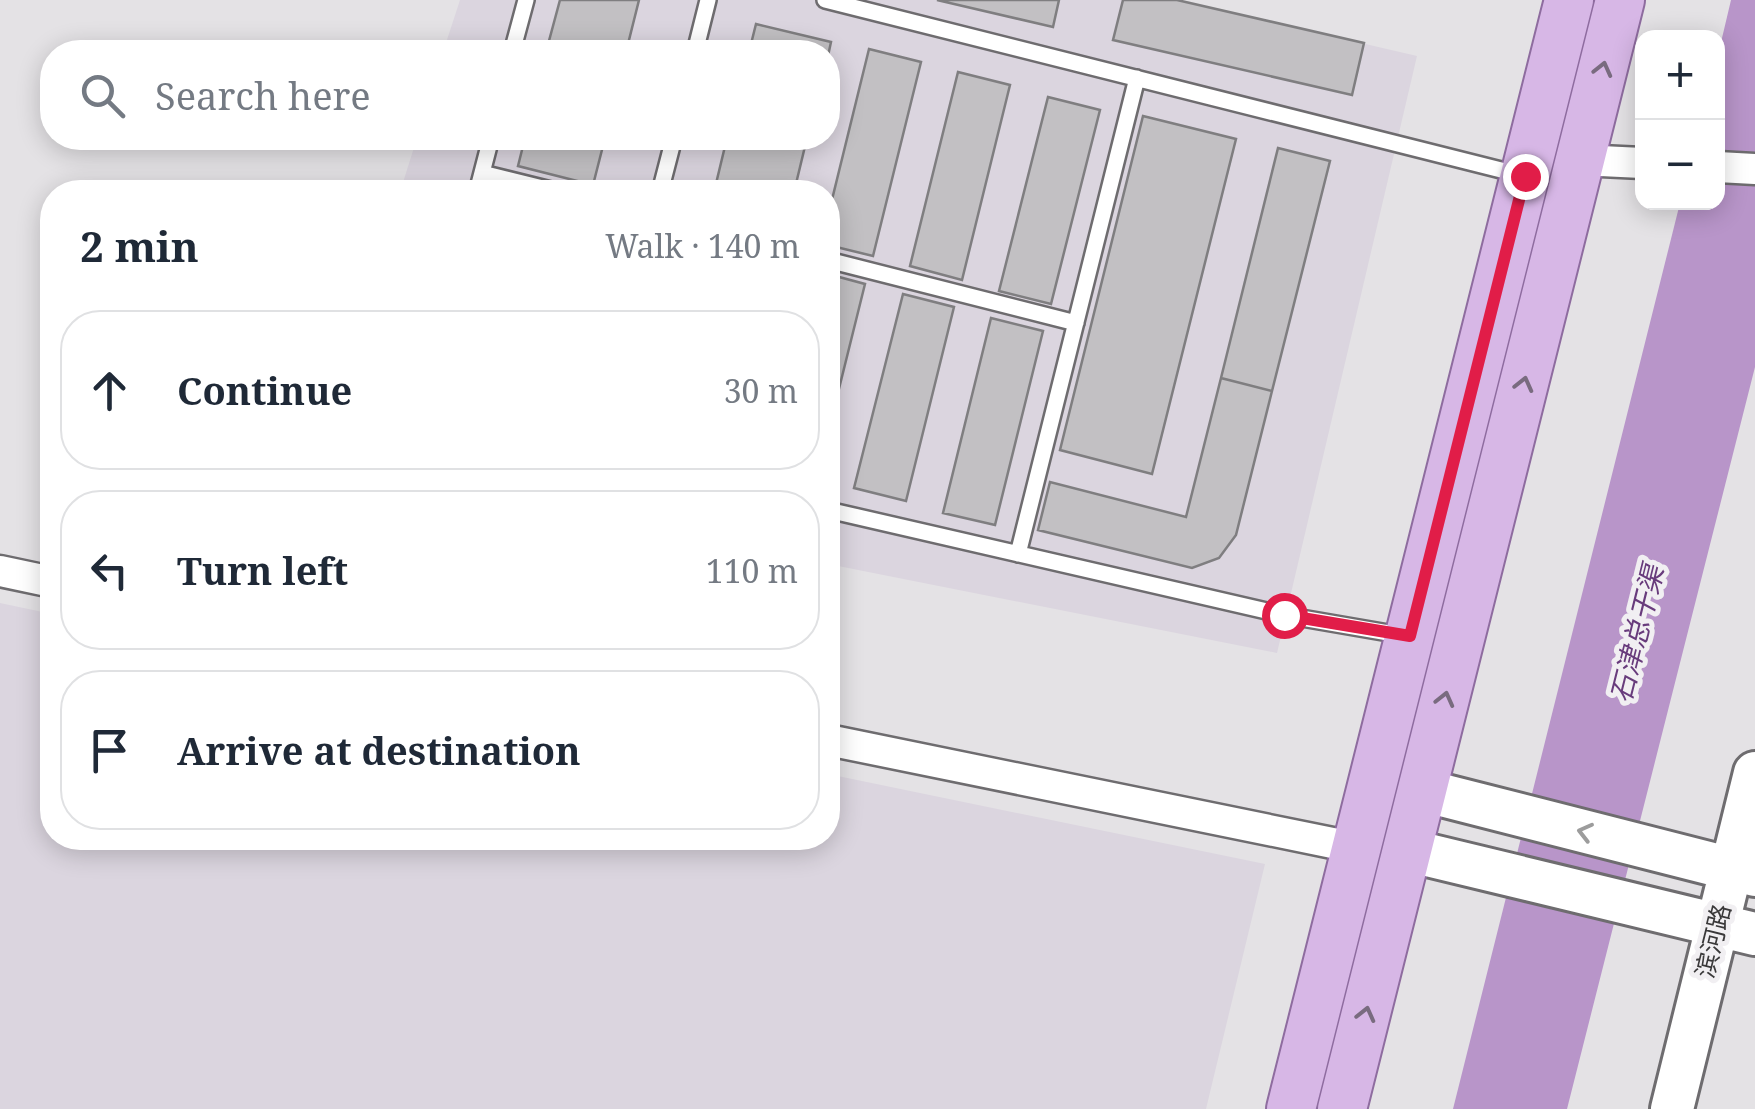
<!DOCTYPE html>
<html lang="en">
<head>
<meta charset="utf-8">
<style>
	body { margin:0; font-family:"Noto Serif","Noto Sans SC",serif; background:#f2f2f3; color:#1f2937 }
	.controls { position:absolute; right:30px; top:30px; display:grid; overflow:hidden; border-radius:20px; box-shadow:0 5px 25px #0003 }
	.controls button { width:90px; height:90px; display:grid; place-items:center; padding:0; border:0; border-bottom:2px solid #e0e1e3; background:#fff; color:#1f2937; font:50px sans-serif }
	.stop { position:absolute; width:30px; height:30px; margin:-22px; border:8px solid #e11d48; border-radius:50%; background:#fff }
	.stop.end { background:#e11d48; border-color:#fff; box-shadow:0 2px 10px #0008 }
	.list { margin:0; padding:0; list-style:none }
	h2 { display:flex; justify-content:space-between; align-items:center; height:130px; margin:0; padding:0 40px; font-size:42px }
	h2 small { font-size:32px; font-weight:400; color:#747a83 }
	.list li { display:grid; grid-template-columns:65px 1fr auto; gap:30px; align-items:center; box-sizing:border-box; height:160px; margin:0 20px 20px; padding:0 20px; border:2px solid #e0e1e3; border-radius:40px }
	.list b { display:block; font-size:38px; white-space:nowrap }
	.list em { font-size:32px; font-style:normal; color:#747a83 }
	.icon { flex:none; width:55px; height:55px; fill:none; stroke:currentColor; stroke-width:2; stroke-linecap:round; stroke-linejoin:round }
	.map { position:relative; flex:none; width:1755px; height:1109px; overflow:hidden }
	.search { position:absolute; background:#fff; box-shadow:0 5px 25px #0003; left:40px; top:40px; width:800px; height:110px; display:flex; align-items:center; gap:25px; box-sizing:border-box; padding:0 35px; border-radius:40px; color:#747a83; font-size:38px }
	.panel { position:absolute; background:#fff; box-shadow:0 5px 25px #0003; left:40px; top:180px; width:800px; height:670px; border-radius:40px }
	.map>svg:first-child { display:block }
	.built { fill:#dbd5df }
	.water { fill:#b895c9 }
	.building { fill:#c2c0c3; stroke:#7f7e80; stroke-width:2.5 }
	.lines { fill:none; stroke-linecap:round; stroke-linejoin:round }
	.lane-casing { stroke:#6e6c6f; stroke-width:20 }
	.street-casing { stroke:#6e6c6f; stroke-width:35 }
	.secondary-casing { stroke:#6e6c6f; stroke-width:48 }
	.primary-casing { stroke:#8e6c9f; stroke-width:52 }
	.lane { stroke:#fff; stroke-width:15 }
	.street { stroke:#fff; stroke-width:30 }
	.secondary { stroke:#fff; stroke-width:42 }
	.primary { stroke:#d7b7e6; stroke-width:48 }
	.oneway { stroke:#796b7f }
	.oneway2 { stroke:#9c9c9c }
	.route { stroke:#e11d48; stroke-width:12 }
	.labels { text-anchor:middle; stroke-width:10; stroke-linejoin:round; paint-order:stroke }
	.street-label { font-size:25px; fill:#3a393a; stroke:#f1eff2 }
	.water-label { font-size:28px; font-style:italic; fill:#683b7c; stroke:#f1eff2 }
</style>
</head>
<body>
<div class="map">
<svg width="1755" height="1109" viewBox="0 0 1755 1109">
	<rect width="100%" height="100%" fill="#e4e2e5"/>
	<!-- built -->
	<path class="built" d="M460,0H937L1052,27L1059,0H1177L1417,56L1277,653L828,564V192H400L417,138H828V52H443Z
		M0,603L52,614V838H828V774L1265,864L1206,1109H0Z"/>
	<!-- water -->
	<path class="water" d="M1731,0H1755V367L1567,1109H1453L1680,203L1718,202V55Z"/>
	<!-- building -->
	<path class="building" d="M560,0H639L626,52H546Z
		M937,0H1059L1053,27Z
		M1123,0H1177L1364,43L1352,95L1113,40Z
		M756,24L831,42L828,56L749,52Z
		M869,49L921,62L873,256L828,245V216Z
		M958,72L1010,85L962,280L910,266Z
		M1048,97L1100,110L1051,304L999,291Z
		M1143,116L1236,139L1152,474L1060,450Z
		M525,138H605L593,185L518,166Z
		M727,138H807L794,192H714Z
		M1278,148L1330,161L1272,391L1221,378Z
		M828,274L865,284L828,433Z
		M903,294L954,307L906,501L854,488Z
		M991,318L1043,331L995,525L943,513Z
		M1221,378L1272,391L1236,535L1219,558L1192,568L1038,530L1050,482L1186,517Z"/>
	<g class="lines">
		<!-- lane casing -->
		<g class="lane-casing">
			<path id="lane" d="M825,0L1521,175
				M512,52L526,0
				M695,52L708,0
				M482,173L559,192
				M477,192L491,138
				M660,192L674,138
				M828,260L1076,323
				M828,510L1284,615L1406,636
				M1018,554L1137,78"/>
		</g>
		<!-- street casing -->
		<g class="street-casing">
			<path id="street" d="M1580,160L1642,163
				M1718,167L1755,169
				M0,571L52,582
				M828,740L1357,848"/>
		</g>
		<!-- secondary casing -->
		<g class="secondary-casing">
			<path id="secondary" d="M1422,790L1755,875
				M1407,850L1755,934
				M1672,1109L1755,773"/>
		</g>
		<!-- primary casing -->
		<g class="primary-casing">
			<path id="primary" d="M1291,1109L1569,0
				M1342,1109L1620,0"/>
		</g>
		<!-- lane -->
		<use href="#lane" class="lane"/>
		<!-- street -->
		<use href="#street" class="street"/>
		<!-- secondary -->
		<use href="#secondary" class="secondary"/>
		<!-- primary -->
		<use href="#primary" class="primary"/>
	</g>
	<!-- one-way arrows -->
	<defs><path id="oneway-chevron" d="M-2-3.5L2.5 0L-2 3.5" fill="none" stroke-width="1.6" stroke-linecap="round" stroke-linejoin="round" transform="scale(2.5)"/></defs>
	<g class="oneway">
		<use href="#oneway-chevron" transform="translate(1603 69) rotate(-76)"/>
		<use href="#oneway-chevron" transform="translate(1524 384) rotate(-76)"/>
		<use href="#oneway-chevron" transform="translate(1445 699) rotate(-76)"/>
		<use href="#oneway-chevron" transform="translate(1366 1014) rotate(-76)"/>
	</g>
	<use class="oneway2" href="#oneway-chevron" transform="translate(1585 832) rotate(-166)"/>
	<g class="lines">
		<!-- route -->
		<path class="route" d="M1284,615L1410,636L1525,176"/>
	</g>
	<g class="labels">
		<!-- street labels -->
		<g class="street-label">
			<text transform="translate(1713 941) rotate(-76)" y="9">滨河路</text>
		</g>
		<!-- water labels -->
		<g class="water-label">
			<text transform="translate(1637 634) rotate(-76)" y="10">石津总干渠</text>
		</g>
	</g>
</svg>
<div class="controls">
<button>+</button>
<button>−</button>
</div>
<div class="stop" style="left:1284px;top:615px"></div>
<div class="stop end" style="left:1525px;top:176px"></div>
<div class="search"><svg class="icon" aria-label="search" viewBox="0 0 24 24"><circle cx="10" cy="10" r="6"/><path d="M15 15l6 6"/></svg>Search here</div>
<section class="panel">
<h2>2 min<small>Walk · 140 m</small></h2>
<ul class="list">
<li><svg class="icon" aria-label="ahead" viewBox="0 0 24 24"><path d="M12 20V5M6 11l6-6 6 6"/></svg><div><b>Continue</b></div><em>30 m</em></li>
<li><svg class="icon" aria-label="left" viewBox="0 0 24 24"><path d="M17 20v-9H6M10 6l-5 5 5 5"/></svg><div><b>Turn left</b></div><em>110 m</em></li>
<li><svg class="icon" aria-label="arrive" viewBox="0 0 24 24"><path d="M6 21V4h12l-3 4 3 4H6"/></svg><div><b>Arrive at destination</b></div></li>
</ul>
</section>
</div>
</body>
</html>
